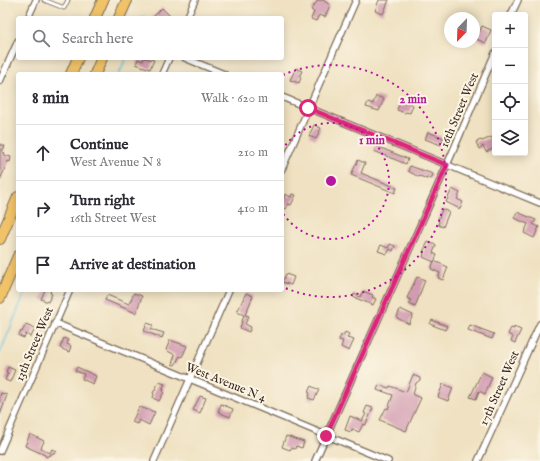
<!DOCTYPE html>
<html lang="en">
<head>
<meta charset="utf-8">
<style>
	body { margin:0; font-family:"IM FELL English",serif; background:#f7f7f7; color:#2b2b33 }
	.controls { position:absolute; right:12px; top:12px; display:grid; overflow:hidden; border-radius:4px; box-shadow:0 2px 10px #0003 }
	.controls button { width:36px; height:36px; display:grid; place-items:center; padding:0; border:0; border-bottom:1px solid #e1e1e2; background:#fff; color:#2b2b33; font:20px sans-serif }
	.compass { position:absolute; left:444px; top:12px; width:36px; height:36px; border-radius:50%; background:#fff; box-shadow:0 2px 10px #0003; rotate:203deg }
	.stop { position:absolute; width:12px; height:12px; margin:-9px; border:3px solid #db2777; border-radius:50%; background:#fff }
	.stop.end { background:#db2777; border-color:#fff; box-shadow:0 1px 4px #0008 }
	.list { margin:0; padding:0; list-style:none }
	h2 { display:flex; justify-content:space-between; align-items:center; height:52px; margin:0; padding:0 16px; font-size:17px }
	h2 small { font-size:13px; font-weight:400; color:#7c7c81 }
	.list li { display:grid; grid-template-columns:26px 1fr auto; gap:12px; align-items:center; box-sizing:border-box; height:56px; padding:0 16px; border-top:1px solid #e1e1e2 }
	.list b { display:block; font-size:15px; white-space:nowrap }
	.list p { margin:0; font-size:13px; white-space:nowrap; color:#7c7c81 }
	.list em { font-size:13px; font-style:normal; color:#7c7c81 }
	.icon { flex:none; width:22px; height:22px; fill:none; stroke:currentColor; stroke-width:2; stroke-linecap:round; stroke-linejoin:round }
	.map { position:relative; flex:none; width:540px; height:461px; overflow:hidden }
	.search { position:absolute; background:#fff; box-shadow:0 2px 10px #0003; left:16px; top:16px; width:268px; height:44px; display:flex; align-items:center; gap:10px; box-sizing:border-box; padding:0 14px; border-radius:4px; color:#7c7c81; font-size:15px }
	.panel { position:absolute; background:#fff; box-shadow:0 2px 10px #0003; left:16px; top:72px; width:268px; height:220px; border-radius:4px }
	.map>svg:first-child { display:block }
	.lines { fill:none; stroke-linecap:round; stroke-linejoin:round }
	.stream { stroke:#5fc1dd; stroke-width:1.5 }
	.building { fill:#d29bb1 }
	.lane-casing { stroke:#7a6a57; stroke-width:5 }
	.street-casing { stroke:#7a6a57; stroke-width:8 }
	.highway-casing { stroke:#7a6a57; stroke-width:12 }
	.lane { stroke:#fff; stroke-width:3 }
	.street { stroke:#fff; stroke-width:5.5 }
	.highway { stroke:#f1c369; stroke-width:10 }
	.route { stroke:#db2777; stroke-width:5 }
	.ring { fill:none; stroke:#b5179e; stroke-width:2; stroke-dasharray:2 4 }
	.labels { text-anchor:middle; stroke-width:4; stroke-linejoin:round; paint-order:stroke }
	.street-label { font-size:12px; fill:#3b2a1e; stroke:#fcf5e5 }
	.centre { fill:#b5179e; stroke:#fcf5e5; stroke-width:2 }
	.ring-label { font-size:12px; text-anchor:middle; font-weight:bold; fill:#b5179e; stroke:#fcf5e5; stroke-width:4; stroke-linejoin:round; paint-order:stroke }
</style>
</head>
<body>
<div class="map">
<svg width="540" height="461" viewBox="0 0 540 461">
	<rect width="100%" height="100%" fill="#fcf5e5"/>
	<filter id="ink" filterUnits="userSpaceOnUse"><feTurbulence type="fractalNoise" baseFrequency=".025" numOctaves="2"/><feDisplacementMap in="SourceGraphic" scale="8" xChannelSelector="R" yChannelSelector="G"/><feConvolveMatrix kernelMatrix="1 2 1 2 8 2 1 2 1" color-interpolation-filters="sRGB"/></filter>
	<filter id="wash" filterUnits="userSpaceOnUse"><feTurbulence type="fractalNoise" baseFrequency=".012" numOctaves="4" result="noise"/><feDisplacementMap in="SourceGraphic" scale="16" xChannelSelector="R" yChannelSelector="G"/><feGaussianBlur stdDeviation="0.9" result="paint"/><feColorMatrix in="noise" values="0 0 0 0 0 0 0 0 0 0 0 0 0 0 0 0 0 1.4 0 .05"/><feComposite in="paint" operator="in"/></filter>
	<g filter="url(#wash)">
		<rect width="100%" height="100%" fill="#efe1c1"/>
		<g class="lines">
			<!-- stream -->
			<path class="stream" d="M143,18L144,16
				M119,74L126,58
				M0,353L26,290"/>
		</g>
		<g id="blocks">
			<!-- building -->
			<path class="building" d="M318,0H323L330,5L325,17L319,15L316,21L311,19L314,12L311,10Z
				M379,0H389L383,14L375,11Z
				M162,8L172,18H152Z
				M482,26L491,30L486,43L476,39Z
				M144,58L154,60L150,69L136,64L138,59L143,61Z
				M296,68L302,71L300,75V77L301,78L299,83L290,80Z
				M376,96L384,99L379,111L366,107L368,102L373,104Z
				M401,100L413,105L410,113L406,112L405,113L397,110Z
				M314,125L321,128L316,139L309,136Z
				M428,132L444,138L441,145L425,139Z
				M492,137L495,144V148L486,152L483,146L479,149L476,142L481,140L482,141Z
				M0,144L5,146L2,152L5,153L4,155L11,157L10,162L8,161L0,180Z
				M376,146L408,159L406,164L374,151Z
				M358,160L365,163L361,173L397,188L395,193L351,175Z
				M410,166L433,174L431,179L427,177V179L420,176L419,177L408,171Z
				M452,189L460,193L457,199L463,202L460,209L446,202Z
				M285,194L291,197L292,194L296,195L291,205L288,204L286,209L282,208V202Z
				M442,209L449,212L443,227L438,225L439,221L438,220Z
				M517,212L536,220L533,224L539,227L534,238L524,233L528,224L514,218Z
				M428,242L436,245L433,253L437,255L434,262L423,257L424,253L423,252Z
				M390,244L395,246L393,251L390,249L387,254L378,251L381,245L388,248Z
				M434,261L448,267L443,280L438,278L440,273L431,269Z
				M286,274L294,277L291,285L282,282Z
				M417,277L425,280L415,307L409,304L411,300L407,298Z
				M45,290H51L50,293L52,294L48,302L41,299Z
				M363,291L373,295L372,297L376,299L373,305L353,297L354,294L360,297Z
				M134,293L142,296L136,313L105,300L107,295L129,304Z
				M246,293L253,296L245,315L249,316L245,324L251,327L249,332L240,328L244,315L237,312Z
				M400,309L413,315L409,324L397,318Z
				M432,320L447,326L445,330L430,324Z
				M147,323L153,325L151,330H154L164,333L162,338L144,331Z
				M26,324L35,328L31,337L26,334L24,338L19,336L21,331L22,332Z
				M470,325L494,334L492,339L468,330Z
				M514,327L521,330L515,343L511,341L513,337L508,334L511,328L514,329Z
				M345,332L349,334L347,338L354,340L349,351L341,347L343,341L339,340L341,335L343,336Z
				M64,338L68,340L67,344L71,346L69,352L60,348Z
				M170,340L187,346L182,357L180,356L175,365L172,364L175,355L166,350Z
				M8,367L15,370L10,382L5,380L8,373L6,372Z
				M77,367L96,376L93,384L82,379L84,374L75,371Z
				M482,372L492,377L485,394L479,391L476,399L470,397Z
				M413,375L420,378V380L416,383L413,395L421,398L406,431L380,420L386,408L388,409L393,395L382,391V392L377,390L379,385L389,388L390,386L406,392Z
				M159,382L165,384L162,389H164L163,392H164L159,401L153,398L154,394L153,393Z
				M443,384L453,388L448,401L438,397Z
				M311,386L319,390L314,400L308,398L310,393L308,392Z
				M1,393L7,395L0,415V396Z
				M200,396L206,398L200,413L193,410Z
				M221,404L233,409L230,417L218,412Z
				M367,406L373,408L366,424V425L363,424L359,432L352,429L351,432L345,430L350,416L362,421L366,414L364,413Z
				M139,407L155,412L149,425L139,420L137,424L132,422Z
				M30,434L44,441L41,448L50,453L52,449L57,451L46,457L45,455L25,446Z
				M286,436L304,442L302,448L296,446L295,449L291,448L290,450L282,447Z"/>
		</g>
	</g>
	<g filter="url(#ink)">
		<use href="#blocks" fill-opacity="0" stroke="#7a6a57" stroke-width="1"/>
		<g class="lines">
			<!-- lane casing -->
			<g class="lane-casing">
				<path id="lane" d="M44,0L64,8L68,0"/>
			</g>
			<!-- street casing -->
			<g class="street-casing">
				<path id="street" d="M511,15L518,0
					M28,18L36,0
					M187,18L195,0
					M185,58L224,74
					M162,74L169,58
					M0,81L18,41
					M282,97L540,203
					M282,169L356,0
					M55,323L388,461
					M0,451L70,290
					M154,461L229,290
					M315,461L447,165L495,53
					M478,461L540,324"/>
			</g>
			<!-- highway casing -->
			<g class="highway-casing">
				<path id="highway" d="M95,18L103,0
					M119,18L127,0
					M71,74L78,58
					M95,74L102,58
					M0,239L18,197
					M0,298L18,256"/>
			</g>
			<!-- lane -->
			<use href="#lane" class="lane"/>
			<!-- street -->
			<use href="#street" class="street"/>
			<!-- highway -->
			<use href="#highway" class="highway"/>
		</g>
	</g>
	<g class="lines" filter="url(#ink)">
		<!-- route -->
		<path class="route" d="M308,108L447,165L326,436"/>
	</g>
	<!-- distance rings -->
	<g class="ring">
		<path d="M282 150A58 58 0 1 1 282 212"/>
		<path d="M283 75A116 116 0 1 1 283 287"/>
	</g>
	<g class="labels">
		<!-- street labels -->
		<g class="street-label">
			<text transform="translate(459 110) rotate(-67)" y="4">16th Street West</text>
			<text transform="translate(34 344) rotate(-67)" y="4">13th Street West</text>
			<text transform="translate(226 382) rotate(22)" y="4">West Avenue N 4</text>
			<text transform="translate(499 388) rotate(-66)" y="4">17th Street West</text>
		</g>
	</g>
	<circle cx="331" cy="181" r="6" class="centre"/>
	<g class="ring-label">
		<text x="413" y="103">2 min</text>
		<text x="372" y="144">1 min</text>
	</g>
</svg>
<div class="controls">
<button>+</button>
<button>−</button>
<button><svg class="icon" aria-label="locate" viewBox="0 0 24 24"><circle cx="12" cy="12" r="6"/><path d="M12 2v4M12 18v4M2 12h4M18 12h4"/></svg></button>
<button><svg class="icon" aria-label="layers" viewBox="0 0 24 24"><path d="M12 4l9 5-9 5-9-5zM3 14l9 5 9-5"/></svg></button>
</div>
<svg class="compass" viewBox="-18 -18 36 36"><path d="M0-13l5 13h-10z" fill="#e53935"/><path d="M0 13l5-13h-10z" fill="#7c7c81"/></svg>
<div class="stop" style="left:308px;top:108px"></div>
<div class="stop end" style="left:326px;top:436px"></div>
<div class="search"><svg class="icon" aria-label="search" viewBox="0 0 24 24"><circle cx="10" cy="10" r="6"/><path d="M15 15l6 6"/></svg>Search here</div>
<section class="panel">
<h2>8 min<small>Walk · 620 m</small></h2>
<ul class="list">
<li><svg class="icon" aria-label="ahead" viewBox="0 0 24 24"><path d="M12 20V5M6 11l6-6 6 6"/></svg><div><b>Continue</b><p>West Avenue N 8</p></div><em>210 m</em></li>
<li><svg class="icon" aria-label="right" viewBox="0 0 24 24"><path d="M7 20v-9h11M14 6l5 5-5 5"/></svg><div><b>Turn right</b><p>16th Street West</p></div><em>410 m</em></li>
<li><svg class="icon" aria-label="arrive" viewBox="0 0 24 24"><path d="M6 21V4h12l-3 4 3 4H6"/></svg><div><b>Arrive at destination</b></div></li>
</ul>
</section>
</div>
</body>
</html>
